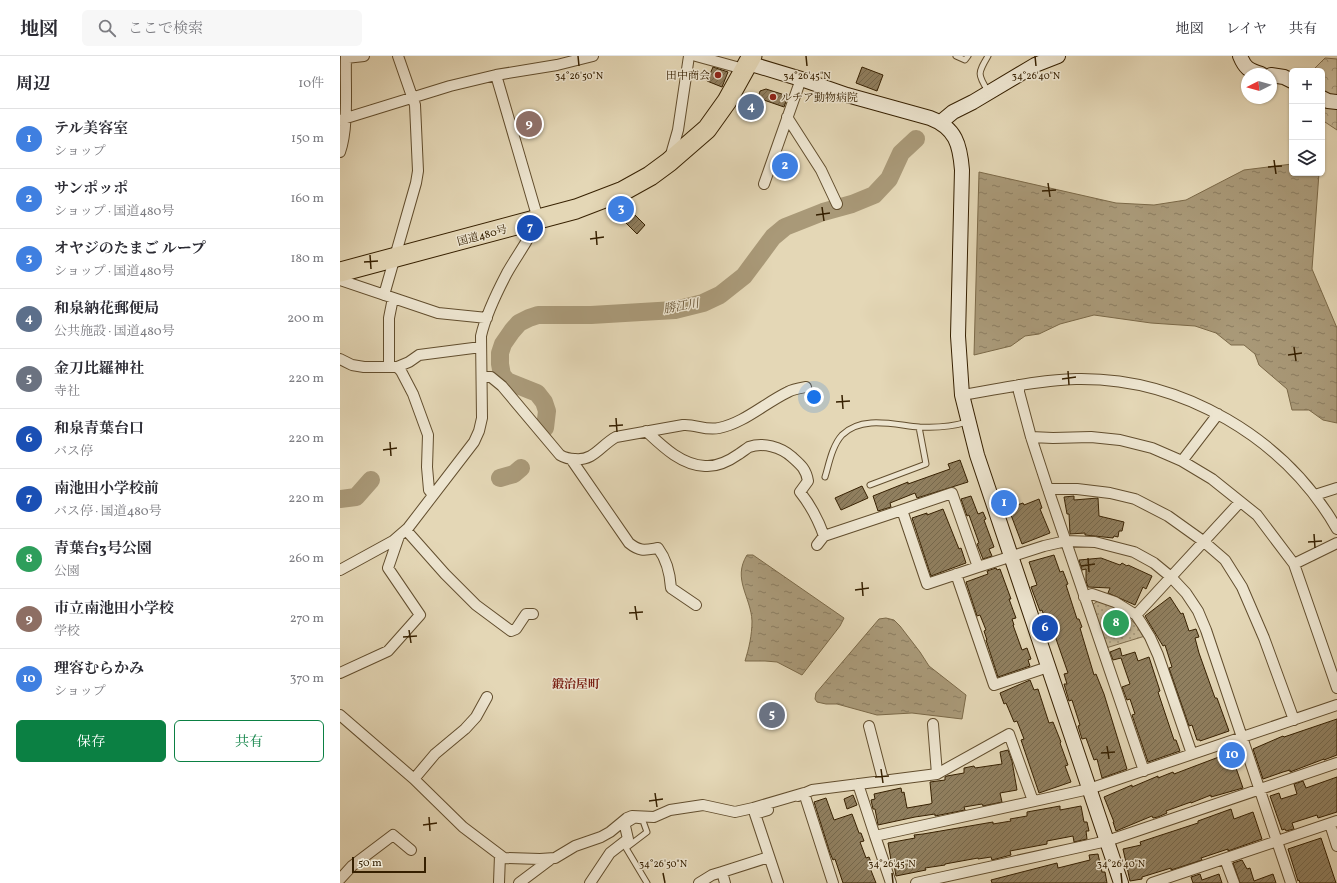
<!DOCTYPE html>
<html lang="ja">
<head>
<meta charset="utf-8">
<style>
	body { margin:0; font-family:Vollkorn,"Noto Serif JP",serif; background:#f7f7f7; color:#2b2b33 }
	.controls { position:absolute; right:12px; top:12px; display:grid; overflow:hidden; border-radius:6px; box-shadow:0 1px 3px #0004 }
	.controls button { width:36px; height:36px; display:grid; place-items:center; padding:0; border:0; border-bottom:1px solid #e1e1e2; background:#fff; color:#2b2b33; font:20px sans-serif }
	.compass { position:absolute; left:901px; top:12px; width:36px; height:36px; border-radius:50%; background:#fff; box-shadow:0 1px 3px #0004; rotate:264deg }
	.scale { position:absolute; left:12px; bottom:10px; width:74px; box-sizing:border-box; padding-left:4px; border:2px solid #362001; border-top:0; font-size:11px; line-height:14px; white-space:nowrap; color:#362001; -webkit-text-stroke:3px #ede5d0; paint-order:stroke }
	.you { position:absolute; left:474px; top:341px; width:14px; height:14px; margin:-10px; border:3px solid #fff; border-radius:50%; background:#1a73e8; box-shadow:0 0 0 6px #1a73e833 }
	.badge { display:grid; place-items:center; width:26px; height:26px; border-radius:50%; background:#0b8043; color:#fff; font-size:13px; font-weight:700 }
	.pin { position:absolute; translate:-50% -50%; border:2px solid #fff; box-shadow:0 1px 4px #0006 }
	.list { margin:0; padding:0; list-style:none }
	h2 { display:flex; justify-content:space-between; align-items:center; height:52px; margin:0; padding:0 16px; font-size:17px }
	h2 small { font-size:13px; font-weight:400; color:#7c7c81 }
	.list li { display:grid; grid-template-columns:26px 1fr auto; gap:12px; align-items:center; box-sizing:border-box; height:60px; padding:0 16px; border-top:1px solid #e1e1e2 }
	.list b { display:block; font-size:15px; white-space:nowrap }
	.list p { margin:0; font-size:13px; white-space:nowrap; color:#7c7c81 }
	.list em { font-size:13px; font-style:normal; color:#7c7c81 }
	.actions { display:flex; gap:8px; padding:12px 16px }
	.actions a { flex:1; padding:9px 0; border:1px solid #0b8043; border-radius:6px; text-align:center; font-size:14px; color:#0b8043 }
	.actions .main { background:#0b8043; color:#fff }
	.icon { flex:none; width:22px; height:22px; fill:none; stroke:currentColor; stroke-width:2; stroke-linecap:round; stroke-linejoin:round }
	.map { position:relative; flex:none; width:997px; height:827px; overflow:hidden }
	header { display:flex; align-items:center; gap:24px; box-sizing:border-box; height:56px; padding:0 20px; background:#fff; border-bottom:1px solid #e1e1e2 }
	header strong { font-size:19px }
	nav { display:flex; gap:22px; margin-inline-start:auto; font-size:14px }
	.search { width:280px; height:36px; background:#f7f7f7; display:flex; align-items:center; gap:10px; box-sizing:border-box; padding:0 14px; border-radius:6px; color:#7c7c81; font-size:15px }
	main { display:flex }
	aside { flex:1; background:#fff }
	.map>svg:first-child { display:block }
	.green { fill:url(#green-dots); stroke:#7e6c4c }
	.forest { fill:url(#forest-crowns); stroke:#7e6c4c }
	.water { fill:url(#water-ripples); stroke:#7b6948 }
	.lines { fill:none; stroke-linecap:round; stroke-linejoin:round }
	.river { stroke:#a99978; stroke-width:18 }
	.building { fill:url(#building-hatch); stroke:#362001 }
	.lane-casing { stroke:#624e2e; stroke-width:7 }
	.street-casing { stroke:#624e2e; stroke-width:12 }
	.secondary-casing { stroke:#362001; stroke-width:16 }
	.highway-casing { stroke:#362001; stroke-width:21 }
	.lane { stroke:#ede5d0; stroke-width:5 }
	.street { stroke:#ede5d0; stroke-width:10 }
	.secondary { stroke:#ede5d0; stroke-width:14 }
	.highway { stroke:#e4d7b6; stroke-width:19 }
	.ticks { fill:none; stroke:#362001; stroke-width:1.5 }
	.poi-dot { fill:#8f2418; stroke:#ede5d0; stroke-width:1.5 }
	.labels { text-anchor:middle; stroke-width:3; stroke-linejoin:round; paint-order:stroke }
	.poi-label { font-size:11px; fill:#362001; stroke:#ede5d0; text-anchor:end }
	.street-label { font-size:11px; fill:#362001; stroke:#ede5d0 }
	.water-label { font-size:12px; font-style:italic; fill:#5e4a2b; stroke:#ede5d0 }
	.neighbourhood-label { font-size:12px; font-weight:bold; fill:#7a1f14; stroke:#ede5d0 }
	.ticks-label { font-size:10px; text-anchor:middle; fill:#362001; stroke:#ede5d0; stroke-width:3; stroke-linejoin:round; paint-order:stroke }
</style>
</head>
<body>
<header>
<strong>地図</strong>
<div class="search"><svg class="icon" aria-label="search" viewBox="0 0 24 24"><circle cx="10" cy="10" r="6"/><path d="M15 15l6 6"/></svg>ここで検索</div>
<nav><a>地図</a><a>レイヤ</a><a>共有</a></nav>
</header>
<main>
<aside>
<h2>周辺<small>10件</small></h2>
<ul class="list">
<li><span class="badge" style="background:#3f7fe0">1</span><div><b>テル美容室</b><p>ショップ</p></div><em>150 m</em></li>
<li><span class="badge" style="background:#3f7fe0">2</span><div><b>サンポッポ</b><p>ショップ · 国道480号</p></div><em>160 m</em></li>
<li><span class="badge" style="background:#3f7fe0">3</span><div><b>オヤジのたまご ループ</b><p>ショップ · 国道480号</p></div><em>180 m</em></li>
<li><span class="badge" style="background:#5c6f8a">4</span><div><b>和泉納花郵便局</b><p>公共施設 · 国道480号</p></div><em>200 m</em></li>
<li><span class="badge" style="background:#6b7280">5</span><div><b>金刀比羅神社</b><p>寺社</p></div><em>220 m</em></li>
<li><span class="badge" style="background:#1a4fb4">6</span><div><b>和泉青葉台口</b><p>バス停</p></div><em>220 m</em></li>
<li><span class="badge" style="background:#1a4fb4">7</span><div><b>南池田小学校前</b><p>バス停 · 国道480号</p></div><em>220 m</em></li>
<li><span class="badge" style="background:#2e9e5b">8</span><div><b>青葉台3号公園</b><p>公園</p></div><em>260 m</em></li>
<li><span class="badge" style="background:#8d6e63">9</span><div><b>市立南池田小学校</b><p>学校</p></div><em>270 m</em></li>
<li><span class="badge" style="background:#3f7fe0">10</span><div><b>理容むらかみ</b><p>ショップ</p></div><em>370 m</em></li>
</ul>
<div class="actions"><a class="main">保存</a><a>共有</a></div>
</aside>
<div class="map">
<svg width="997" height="827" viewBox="0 0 997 827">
	<defs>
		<pattern id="green-dots" width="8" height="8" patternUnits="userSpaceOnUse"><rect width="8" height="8" fill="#c6b897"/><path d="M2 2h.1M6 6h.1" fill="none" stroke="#a29579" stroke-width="1.8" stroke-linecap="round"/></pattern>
		<pattern id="forest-crowns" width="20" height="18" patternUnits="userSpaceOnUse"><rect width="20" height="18" fill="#c6b897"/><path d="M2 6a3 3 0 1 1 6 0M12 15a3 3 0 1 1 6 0" fill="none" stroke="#a29579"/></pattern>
		<pattern id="water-ripples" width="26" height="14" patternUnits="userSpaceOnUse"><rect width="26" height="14" fill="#a99978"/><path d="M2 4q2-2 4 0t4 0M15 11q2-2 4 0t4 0" fill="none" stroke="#8a7c60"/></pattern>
		<pattern id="building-hatch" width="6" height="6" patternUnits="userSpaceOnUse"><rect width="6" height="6" fill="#907f5f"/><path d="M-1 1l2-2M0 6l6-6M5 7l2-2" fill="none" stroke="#76684c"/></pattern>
	</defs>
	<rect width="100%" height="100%" fill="#e4d7b6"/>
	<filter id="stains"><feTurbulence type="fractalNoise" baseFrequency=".005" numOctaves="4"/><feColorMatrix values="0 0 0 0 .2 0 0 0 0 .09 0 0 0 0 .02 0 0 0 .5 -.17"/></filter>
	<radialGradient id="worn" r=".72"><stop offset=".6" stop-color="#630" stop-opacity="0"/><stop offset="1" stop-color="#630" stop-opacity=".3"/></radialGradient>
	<!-- green -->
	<path class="green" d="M758,545C779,551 793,563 805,580L766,592L752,549Z"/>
	<!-- forest -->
	<path class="forest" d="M985,2L997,3V74L982,64V15H972Z"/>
	<!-- water -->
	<path class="water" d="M952,108V117H979L972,213L997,272V367L983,364L969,354H952L947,333L919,309L915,298L904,289H891L876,277L855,270L811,267L754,259L720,268L699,278L685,280L671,290L634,299L639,116L776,147L814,149L846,144L904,114Z
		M407,499H413L504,562L500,570L462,619L437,606L425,605H405C409,592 412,579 412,565C411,541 392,523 407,499Z
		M546,562L554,564L560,570L580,596L589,610L626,639L622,663L572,657L537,659L497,648H486L477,646L475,643L476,637L539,563Z"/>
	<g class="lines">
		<!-- river -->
		<path class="river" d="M205,372L207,355L204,346L197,337L167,325L162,319L160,308V297L163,288L172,275L179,267L189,262L198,259H251L335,254L363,247L380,239L404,220L433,181L445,171L483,156L512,148L534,139L549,123L561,97L576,83
			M160,422L174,418L181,412
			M0,443L16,441L31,424"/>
	</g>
	<!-- building -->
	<path class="building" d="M373,11L388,16L382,31L367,25Z
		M522,11L543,19L537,35L516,27Z
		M426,33L448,40L444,51L418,42L420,35Z
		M408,41L420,45L414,62L401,57Z
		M282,147H283L305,169L297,178L274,155Z
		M620,404L628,426L577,442L575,437L550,447L551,451L538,455L533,440L568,426V428L610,413L608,408Z
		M522,430L528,442L501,454L495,442Z
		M631,440L638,458L643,456L646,463L644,464L654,491L649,493L652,500L643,503L637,488L639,487L629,459L627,460L621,443Z
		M734,440V444L758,442L759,460L784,466L782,475H779L778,481L774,480L773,482L745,479V477L730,478L729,458H727L724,441Z
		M699,443L702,452L700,453L710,477L682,488L671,459L674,458L671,451L683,447L684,449Z
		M603,453L619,493L621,492L626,507L591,520L572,462L587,457V459Z
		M714,499L720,516L723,515L728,528L726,529L737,563H739L742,571L740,572L754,619L756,618L764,638L787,713L762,722L757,703L754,704L746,682L742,683L738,670L740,669L732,644L729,645L724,628H727L724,618L728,617L715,580L711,581L702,554L700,555L691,531L697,529L689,506Z
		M761,502L780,509L782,507L787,510L788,509L812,520L806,533L803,531L795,549L768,537L770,532L748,531L746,525V513L742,514L739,504Z
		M656,512L657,514L660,513L671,543H669L676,562L672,563L674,569H673L682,594L687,592L691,603L688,604L690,610L658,621L646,584H647L644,575L646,574L640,559L637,560L626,526L648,518L647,515Z
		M830,541L841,558L843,557L849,575L856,573L859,581L855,582L859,597L875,642H877L889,675L860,685V684H857L852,669L849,670L829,612L832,611L825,589L823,590L805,560Z
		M780,592L782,600L795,596L798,605L809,601L820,635L818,636L834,684H836L840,695L808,706L792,659L795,658L790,643L787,644L782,631L790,628L781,602L773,604L770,596Z
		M690,624L694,634L698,633L709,667L713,666L721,686L720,687L728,709L725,710L731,726L699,737L681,684L684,683L677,665L674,666L666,647L664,648L660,637Z
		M997,663V699L984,704V703L950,716V714L943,716L923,723L913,693L943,680L944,681Z
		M668,694L672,705L677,734L660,737L662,746L643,750L642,748L624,751L625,754L595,760V758L575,761L538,769L535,753H533L531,744L535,743L534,738L561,732L562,737L564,736L567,752L590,748L592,747L590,726L605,724V721L607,720L624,717V712L634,710L635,712L662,708L660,696Z
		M892,696L898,712H896L903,732L871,741V739L851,747V746L826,755L827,757L818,761L813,762L812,760L776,775L773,766H774L764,741L792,729V731L818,720V722L833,716L834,718Z
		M997,721V756L978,762L977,759L952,767L954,773L946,775L945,773L942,774L930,740L939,737L941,743L957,738L954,728L963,725L966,732Z
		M513,739L517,749L507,753L504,743Z
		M486,742L494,764L512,758L519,777H521L524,785L520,786L526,802L529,801L533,811L530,812L536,827H503L495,803L493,804L490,797L474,746Z
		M720,750V754L741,750L744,766H747L749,775H746L747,783L734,786L733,780L707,785V788L670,795L671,799L652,804L651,801L638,803V802L605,808V809L585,812L586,814L556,820L553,803L551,804L548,787L575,782L574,779L583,778L653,766V768L671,765L670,763L687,760V756Z
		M891,753L894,763L913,756L922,783L888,795V793L861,802L862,804L831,814V812L802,821V823L790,825L783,793L801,789L800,786L858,767V765Z
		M981,782L996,827H960L959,824L958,825L948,793Z
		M758,798L762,816H765L767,827H652L651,824L717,807L718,812L750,804L749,799Z
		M902,804L907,813L910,812L914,825L933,818L936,827H900L893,807Z
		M860,818L862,824L879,818L882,827H853L851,821Z"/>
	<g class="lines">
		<!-- lane casing -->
		<g class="lane-casing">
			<path id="lane" d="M616,0L625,4L628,0
				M648,35C637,18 638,17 648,0
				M485,421C489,408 492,390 502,379C522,359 555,369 579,371C596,372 611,371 627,366
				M530,429L586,408L579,371
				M284,768L285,770L295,764L303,765L307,776L286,792L307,827"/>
		</g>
		<!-- street casing -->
		<g class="street-casing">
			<path id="street" d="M356,0L400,12L407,8
				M6,2L24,0
				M447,61L481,114L497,148
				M0,64L110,30L156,19L217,9L253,0
				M0,96C9,71 5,28 6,0
				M330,102L338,74L349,0
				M424,128L461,23
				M0,224L98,257L147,262
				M44,239L76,127L78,115L75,49L58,0
				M0,303L12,309L24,311H57L69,306L79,299L141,291
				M49,311V262L53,242
				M57,311L61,315L73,338L88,379L87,411L89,434L93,439
				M142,321H151L162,330L220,399C225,402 229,403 235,403C254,405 261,389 276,381L343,369C356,368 365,375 379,372C404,367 425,347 448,336C453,333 460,332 466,331
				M679,329V336L691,381L708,433L804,715
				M622,339C660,333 698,324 736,323C842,321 945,382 997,473
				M306,375C322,390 341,409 365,410C377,411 389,405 399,398C402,396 406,393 409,391C423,386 441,391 452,401C461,409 466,413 468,425L460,436C472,451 478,463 484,480
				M691,381L713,382L751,381L780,384L812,392L842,405L872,423L917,459L954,508L997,632
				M231,403L289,487C300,496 305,494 318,492C327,504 330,517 331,532L356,549
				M842,405L878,358
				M708,433H737L770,437L795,443L828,460L863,485L885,504L902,531L924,582L954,664
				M975,439L997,432
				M66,474L105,518L136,549L171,575L176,573L186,558H193
				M477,489L484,480L562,454
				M954,508L997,487
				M638,511L612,437L562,454L587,528L638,511L704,490L726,485L755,486L794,496L814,507L831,521L846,537L858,555L866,574L951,827
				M0,514L53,485L68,472L134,386L139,375L142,362L141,280C146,258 157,236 167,217C177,199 190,183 198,163L156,19
				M616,518L654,629L708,611
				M744,541L752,538L775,546L796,559L802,568L810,581L818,599L852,698
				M796,559L900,446
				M0,617L48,595L80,559L48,512L59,480
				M0,659L74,723L123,771L164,802L200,803L215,802L235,790L261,781L270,776L287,762L292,760L314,761L330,754L363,749L395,756L413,752L464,737L493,827
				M593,668L597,718
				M529,670L543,724
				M74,723L95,698L125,673L136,661L147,641
				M518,728L535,780
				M458,740L472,734L597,718L669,678L693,745
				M428,754L415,758L438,827
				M990,768L997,790
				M885,803L894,827
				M0,823L12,810L53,779L71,794
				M159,827L160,799
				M179,827L211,803
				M250,827L270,797L288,783L285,770
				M359,827L372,819L382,816
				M385,827L382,816L429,801
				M551,827L535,780L749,733L997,649
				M576,827L767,785L997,707
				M812,827L997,765"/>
		</g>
		<!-- secondary casing -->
		<g class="secondary-casing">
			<path id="secondary" d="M900,0C905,12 908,14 921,18
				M408,7L461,23L507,39L590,62C616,72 620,89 622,114L618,280L622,339L637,399L781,827
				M931,19L944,21L952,25
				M982,42L988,45L997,46
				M601,66L613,56L633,46L695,9L718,0"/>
		</g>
		<!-- highway casing -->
		<g class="highway-casing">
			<path id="highway" d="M0,216L236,153L283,135L310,120L329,106L367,73L387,45L412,0"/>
		</g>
		<!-- lane -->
		<use href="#lane" class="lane"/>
		<!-- street -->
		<use href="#street" class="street"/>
		<!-- secondary -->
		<use href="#secondary" class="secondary"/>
		<!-- highway -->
		<use href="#highway" class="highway"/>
	</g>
	<!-- ticks -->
	<path class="ticks" d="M238,0L239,10M466,0L467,10M695,0L696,10M934,104L936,118M928,111L942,110M708,127L710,141M702,135L716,134M482,151L484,165M476,159L490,157M256,175L257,189M250,183L264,181M30,199L31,213M24,206L38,205M954,291L956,305M948,299L962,297M728,315L729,329M722,323L736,321M502,339L503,353M496,346L510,345M276,362L277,376M269,370L283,369M50,386L51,400M43,394L57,392M974,478L975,492M968,486L982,485M748,502L749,516M741,510L755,508M522,526L523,540M515,534L529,532M295,550L297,564M289,557L303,556M69,574L71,587M63,581L77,580M767,690L769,703M761,697L775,696M541,713L543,727M535,721L549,720M315,737L317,751M309,745L323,743M89,761L90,775M83,769L97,767M323,817L325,827M552,817L553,827M781,817L782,827"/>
	<!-- markers -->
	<g class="poi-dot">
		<circle cx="378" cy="19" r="4"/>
		<circle cx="433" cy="41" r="4"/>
	</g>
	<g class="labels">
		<!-- poi labels -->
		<g class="poi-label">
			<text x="370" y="23">田中商会</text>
			<text x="441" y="45" text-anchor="start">ルチア動物病院</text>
		</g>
		<!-- street labels -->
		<g class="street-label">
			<text transform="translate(142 179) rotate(-15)" y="4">国道480号</text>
		</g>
		<!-- water labels -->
		<g class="water-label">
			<text transform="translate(341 250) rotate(-10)" y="4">勝江川</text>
		</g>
		<!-- neighbourhood labels -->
		<g class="neighbourhood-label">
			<text x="236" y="632">鍛治屋町</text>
		</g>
	</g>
	<g class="ticks-label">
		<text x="239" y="23">34°26'50"N</text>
		<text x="467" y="23">34°26'45"N</text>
		<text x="696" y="23">34°26'40"N</text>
		<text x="323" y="811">34°26'50"N</text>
		<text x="552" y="811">34°26'45"N</text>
		<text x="781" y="811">34°26'40"N</text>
	</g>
	<rect width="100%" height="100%" filter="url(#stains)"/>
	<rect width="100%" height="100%" fill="url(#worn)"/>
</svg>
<div class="controls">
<button>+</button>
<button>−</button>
<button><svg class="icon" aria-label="layers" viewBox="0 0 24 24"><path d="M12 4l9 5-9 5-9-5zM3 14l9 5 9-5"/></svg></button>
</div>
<svg class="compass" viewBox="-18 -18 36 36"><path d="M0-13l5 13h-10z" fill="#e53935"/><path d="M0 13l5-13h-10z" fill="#7c7c81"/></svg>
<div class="scale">50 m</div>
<div class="you"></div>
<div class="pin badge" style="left:664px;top:447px;background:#3f7fe0">1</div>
<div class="pin badge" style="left:445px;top:110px;background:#3f7fe0">2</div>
<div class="pin badge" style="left:281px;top:153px;background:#3f7fe0">3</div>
<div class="pin badge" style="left:411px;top:51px;background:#5c6f8a">4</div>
<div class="pin badge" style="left:432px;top:659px;background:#6b7280">5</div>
<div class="pin badge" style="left:705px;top:572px;background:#1a4fb4">6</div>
<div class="pin badge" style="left:190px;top:172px;background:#1a4fb4">7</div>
<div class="pin badge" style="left:776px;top:567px;background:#2e9e5b">8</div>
<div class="pin badge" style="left:189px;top:68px;background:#8d6e63">9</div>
<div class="pin badge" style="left:892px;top:699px;background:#3f7fe0">10</div>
</div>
</main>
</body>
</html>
